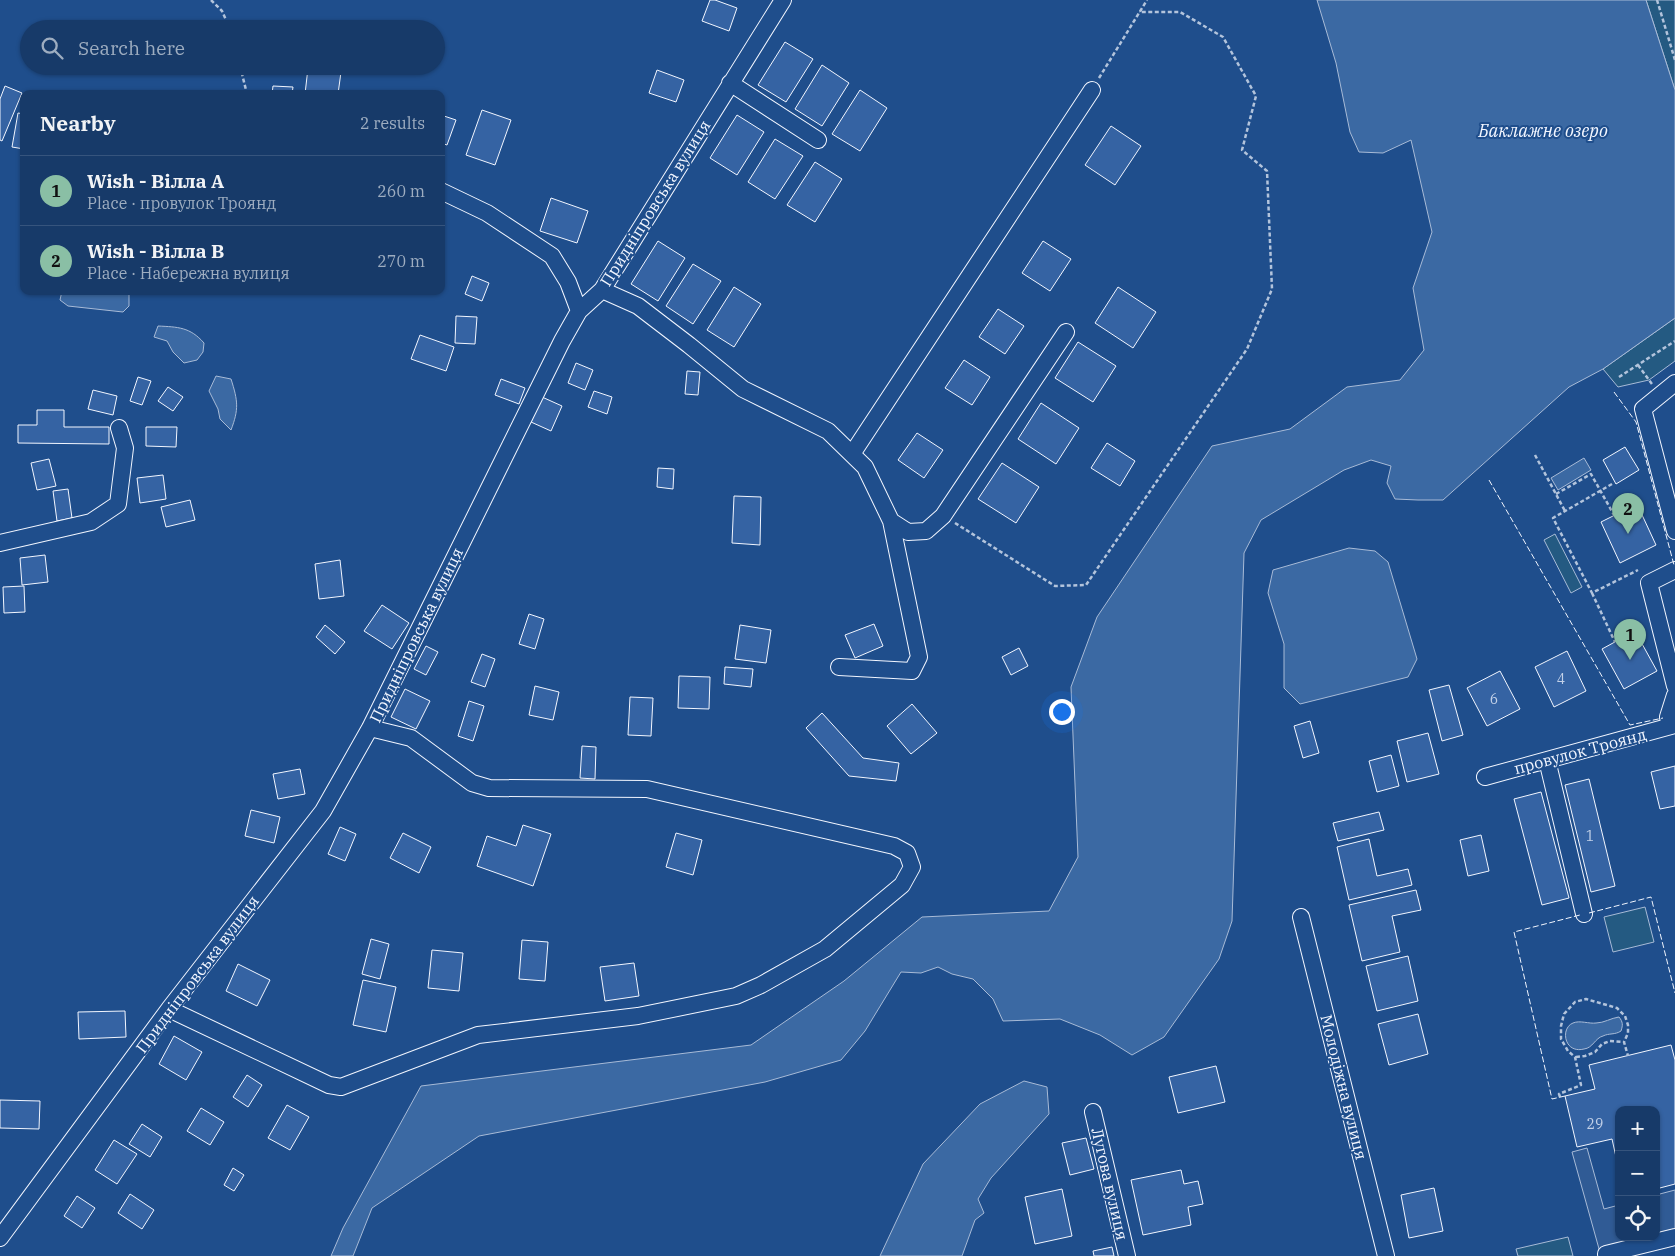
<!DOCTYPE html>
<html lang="en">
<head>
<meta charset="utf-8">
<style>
	body { margin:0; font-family:"IBM Plex Serif",serif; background:#244571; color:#f1f3f6 }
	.controls { position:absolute; right:15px; bottom:15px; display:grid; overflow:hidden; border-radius:10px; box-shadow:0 1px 4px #0004 }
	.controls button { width:45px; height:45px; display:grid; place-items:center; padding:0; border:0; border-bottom:1px solid #36547d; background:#173a69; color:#f1f3f6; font:25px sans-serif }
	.you { position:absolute; left:1061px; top:711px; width:18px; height:18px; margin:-12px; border:4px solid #fff; border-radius:50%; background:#1a73e8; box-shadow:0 0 0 8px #1a73e833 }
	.badge { display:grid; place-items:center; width:32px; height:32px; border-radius:50%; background:#8abfa5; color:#111; font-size:16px; font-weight:700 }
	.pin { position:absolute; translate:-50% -41px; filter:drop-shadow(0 1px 2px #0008) }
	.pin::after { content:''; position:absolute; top:26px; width:18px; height:15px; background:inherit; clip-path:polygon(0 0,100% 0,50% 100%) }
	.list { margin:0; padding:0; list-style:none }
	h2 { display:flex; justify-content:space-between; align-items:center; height:65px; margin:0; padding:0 20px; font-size:21px }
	h2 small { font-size:16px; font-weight:400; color:#9eadc0 }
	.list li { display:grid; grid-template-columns:32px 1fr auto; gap:15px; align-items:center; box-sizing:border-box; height:70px; padding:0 20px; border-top:1px solid #36547d }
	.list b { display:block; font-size:19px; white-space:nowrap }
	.list p { margin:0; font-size:16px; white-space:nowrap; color:#9eadc0 }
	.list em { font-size:16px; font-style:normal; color:#9eadc0 }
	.icon { flex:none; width:28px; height:28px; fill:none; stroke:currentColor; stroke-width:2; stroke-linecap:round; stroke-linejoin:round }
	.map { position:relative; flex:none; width:1675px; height:1256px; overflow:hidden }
	.search { position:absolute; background:#173a69; box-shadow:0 1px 4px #0004; left:20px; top:20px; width:425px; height:55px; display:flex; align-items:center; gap:12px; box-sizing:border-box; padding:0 18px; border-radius:28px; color:#9eadc0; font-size:19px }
	.panel { position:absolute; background:#173a69; box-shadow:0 1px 4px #0004; left:20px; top:90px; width:425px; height:205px; border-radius:10px }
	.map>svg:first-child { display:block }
	.green { fill:#245a82; stroke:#a8bbd7 }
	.parking { fill:#305b95; stroke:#a8bbd7 }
	.water { fill:#3b69a3; stroke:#a8bbd7 }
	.building { fill:#3563a3; stroke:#f2f6ff }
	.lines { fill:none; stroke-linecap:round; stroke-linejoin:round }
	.minor-casing { stroke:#f2f6ff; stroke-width:18 }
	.path { stroke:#b3c4dc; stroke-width:2.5; stroke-dasharray:4 2.5; stroke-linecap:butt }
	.minor { stroke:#1f4e8c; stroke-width:16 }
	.fence { stroke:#f2f6ff; stroke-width:1; stroke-dasharray:6 2.5; stroke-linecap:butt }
	.labels { text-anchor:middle; stroke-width:4; stroke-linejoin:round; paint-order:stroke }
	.number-label { font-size:14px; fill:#c3d1e8 }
	.street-label { font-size:16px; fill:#f2f6ff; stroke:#1f4e8c }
	.water-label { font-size:18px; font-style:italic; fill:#f2f6ff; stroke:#1f4e8c }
</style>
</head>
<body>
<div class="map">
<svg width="1675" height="1256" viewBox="0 0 1675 1256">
	<rect width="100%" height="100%" fill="#1f4e8c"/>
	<!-- green -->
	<path class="green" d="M1646,0H1675V90Z
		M1675,318V361L1649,380L1618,387L1603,369Z
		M1555,534L1582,587L1571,593L1544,540Z
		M1645,907L1654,942L1613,952L1604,917Z
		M1568,1237L1573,1256H1518L1516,1249Z"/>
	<!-- parking -->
	<path class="parking" d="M1587,1148L1604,1209L1619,1205V1237H1656V1195L1675,1190V1242L1601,1256L1572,1152Z"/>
	<!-- water -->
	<path class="water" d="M1317,0H1646L1675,90V318L1603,369L1569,387L1443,500H1418L1395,499L1387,483L1391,466L1371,460L1344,470L1261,520L1244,553L1232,921L1219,959L1164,1037L1132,1055L1100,1035L1060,1019L1003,1021L993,999L973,979L952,974L938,967L921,973L901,972L865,1031L841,1060L765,1082L479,1136L372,1208L353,1256H331L343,1228L421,1086L751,1045L844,981L922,917L1049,911L1078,857L1071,687L1097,617L1212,446L1290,429L1347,387L1400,380L1424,350L1413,288L1432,232L1411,140L1383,153L1359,152L1350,132L1336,63Z
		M62,291L129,292V306L123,312L68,306L60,300Z
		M158,326C178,327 190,327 204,343L203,352L197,360L184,363L173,352L167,341L154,337Z
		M216,376L231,379C238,401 239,409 231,430L220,419L218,409L209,391Z
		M1584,458L1591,470L1558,490L1551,478Z
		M1349,548L1375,551L1388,562L1417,659L1408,677L1300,704L1284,688V644L1268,593L1273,570Z
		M1619,1017C1623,1022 1623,1025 1621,1031C1615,1035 1609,1033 1603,1036C1595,1038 1593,1048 1584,1049C1564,1054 1560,1028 1573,1023C1580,1020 1589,1024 1596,1023C1604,1023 1611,1018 1619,1017Z
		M1024,1081L1047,1087L1049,1114L991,1178L978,1199L984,1213L975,1220L962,1256H880L923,1164L980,1104Z"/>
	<!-- building -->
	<path class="building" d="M710,0H715L737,8L729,31L702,21Z
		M785,42L813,59L786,102L758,85Z
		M822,65L849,83L822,126L795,109Z
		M308,68L341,72L338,94H305Z
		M657,70L684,80L676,102L649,93Z
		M5,86L22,93L2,141L0,140V99Z
		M273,86L293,87L292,94H272Z
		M860,90L887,108L860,151L832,134Z
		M482,110L511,120L495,165L466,155Z
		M18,113L24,114V149L12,147Z
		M441,115L456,120L447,145L441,143Z
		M737,115L764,132L737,175L710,158Z
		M1111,126L1141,146L1115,185L1085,165Z
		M775,139L803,156L775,199L748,182Z
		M815,162L842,179L815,222L787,205Z
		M551,198L588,211L577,243L540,231Z
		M658,241L685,258L658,301L631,284Z
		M1043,241L1071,259L1050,291L1022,273Z
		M693,264L721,281L693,324L666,306Z
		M472,276L489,283L482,301L465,294Z
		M734,287L761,304L734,347L707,330Z
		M1118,287L1156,312L1133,348L1095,323Z
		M998,309L1024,326L1005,354L979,337Z
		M456,316L477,317L475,344L455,343Z
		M420,335L454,347L446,371L411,359Z
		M1078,342L1116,366L1093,402L1055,378Z
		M964,360L990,377L972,405L945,388Z
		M576,363L593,370L585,390L568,383Z
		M687,371L700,372L698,395L685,394Z
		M138,377L151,381L142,405L130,401Z
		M501,379L525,388L519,404L495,395Z
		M168,387L183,397L173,411L158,401Z
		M93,390L117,396L113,415L88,409Z
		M594,391L612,397L607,414L588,407Z
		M542,397L562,406L551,431L531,422Z
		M1041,403L1079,428L1056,464L1018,439Z
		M37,410H64V427H109V444L18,443V425H37Z
		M146,427H177L176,447L146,446Z
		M917,433L943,450L924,478L898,460Z
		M1107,443L1135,461L1120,486L1091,468Z
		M1625,447L1639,470L1616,484L1603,460Z
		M49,459L56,486L37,490L31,463Z
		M1002,463L1039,487L1016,523L978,499Z
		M658,468L674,469L673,489L657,487Z
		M163,475L166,499L140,503L137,478Z
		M68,489L72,518L57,521L53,491Z
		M734,496L761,497L760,545L732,543Z
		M190,500L195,520L166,527L161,507Z
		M1637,504L1656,545L1620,563L1601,522Z
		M45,555L48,582L22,585L20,558Z
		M340,560L344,596L319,599L315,564Z
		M24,586L25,612L4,613L3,587Z
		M382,605L409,623L392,649L364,631Z
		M529,614L544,619L535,649L519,644Z
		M874,624L883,646L855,658L845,635Z
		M325,625L345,642L335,654L316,637Z
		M740,625L771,630L766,663L735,659Z
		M1635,631L1657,671L1624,689L1602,649Z
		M426,646L438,652L426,675L414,669Z
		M1019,648L1028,666L1011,675L1002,657Z
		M1567,651L1586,691L1554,707L1535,667Z
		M482,654L495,659L485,687L471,682Z
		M725,667L753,669L751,687L724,684Z
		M1500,671L1520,709L1487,726L1467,688Z
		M679,676L710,677L709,709L678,708Z
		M1449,685L1463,735L1442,741L1429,690Z
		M535,686L559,692L553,720L529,715Z
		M405,689L430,701L416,729L391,717Z
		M630,697L653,698L651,736L628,735Z
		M469,701L484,706L473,741L458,736Z
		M912,704L937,733L911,754L887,726Z
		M822,713L863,758L899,763L896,781L849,776L806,728Z
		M1310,721L1319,753L1303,758L1294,726Z
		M1428,733L1439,774L1407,782L1397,741Z
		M582,746L596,747L595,779L580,778Z
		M1391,755L1399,786L1377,792L1369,761Z
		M1675,766V806L1660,809L1651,772Z
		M300,769L305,794L278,799L273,774Z
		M1589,779L1615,886L1591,892L1565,785Z
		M1541,792L1569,898L1542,905L1514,799Z
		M251,810L280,817L274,843L245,836Z
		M1379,812L1384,830L1338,841L1333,823Z
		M523,825L551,834L533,886L477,866L487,836L516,846Z
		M340,827L356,834L345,861L328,854Z
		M403,833L431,847L419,873L390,858Z
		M676,833L702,840L693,875L666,867Z
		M1481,835L1489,871L1468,876L1460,840Z
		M1369,839L1377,876L1408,869L1412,885L1349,900L1337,847Z
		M1416,890L1421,910L1392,916L1400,952L1362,961L1349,905Z
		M371,939L389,944L380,979L362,974Z
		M522,940L548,942L545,981L519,979Z
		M432,950L463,953L459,991L428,988Z
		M1408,956L1418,1001L1377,1011L1366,966Z
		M634,963L639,996L605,1001L600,967Z
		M238,964L270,980L257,1006L226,991Z
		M363,980L396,987L386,1032L353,1025Z
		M125,1011L126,1037L79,1039L78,1012Z
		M1418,1014L1428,1054L1389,1065L1378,1024Z
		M174,1036L202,1052L186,1080L159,1064Z
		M1671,1045L1675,1060V1184L1656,1189V1110H1619V1156L1616,1157L1612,1139L1577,1147L1565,1096L1595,1089L1589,1065Z
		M1216,1066L1225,1102L1178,1113L1169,1077Z
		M247,1075L262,1085L248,1107L233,1097Z
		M0,1100L40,1101L39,1129L0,1128Z
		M287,1105L309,1117L290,1150L268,1138Z
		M201,1108L224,1122L210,1145L187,1131Z
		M142,1124L162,1137L150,1157L129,1144Z
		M1086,1138L1094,1169L1070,1175L1062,1143Z
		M114,1140L137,1154L117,1184L95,1170Z
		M233,1168L244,1175L234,1191L224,1185Z
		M1181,1170L1184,1184L1198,1181L1203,1204L1188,1207L1191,1225L1143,1235L1131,1180Z
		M1434,1188L1443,1231L1409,1238L1401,1195Z
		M1062,1189L1072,1236L1035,1244L1025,1197Z
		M130,1194L154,1210L142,1229L118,1213Z
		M77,1196L95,1208L82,1228L64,1216Z
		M1112,1247L1114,1256H1094L1093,1251Z"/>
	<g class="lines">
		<!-- minor casing -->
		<g class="minor-casing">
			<path id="minor" d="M730,83L818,140
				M441,191L487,213L552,256L568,282L579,311
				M602,290L638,306L689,345L743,389L828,431L865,467L891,521L908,532L926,531L943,516L1066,332
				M1675,383L1643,409L1675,531
				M852,454L1092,90
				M0,543L91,522L118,504L125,448L119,428
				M1675,570L1649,583L1675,686
				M839,667L912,671L919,657L891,521
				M1670,726L1668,717L1675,695
				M1547,760L1584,914
				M1485,777L1675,725
				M1301,917L1386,1256
				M169,1009L329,1085L341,1087L478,1035L638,1016L736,996L761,985L825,949L902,885L912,867L907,853L894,846L647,789L489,788L472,783L411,738L370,728
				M1093,1112L1127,1256
				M0,1238L169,1009L323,811L370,728L562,341L579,311L602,290L783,0
				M1606,1254L1675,1237"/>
		</g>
		<!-- path -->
		<path class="path" d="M211,0L222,11L230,29
			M1657,0L1675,60
			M240,66L247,94
			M1099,78L1147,0
			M1638,365L1652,384
			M1619,377L1675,341
			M1535,455L1565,511
			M1612,484L1553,518L1592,593L1638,570
			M1556,494L1591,474L1614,515
			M955,523L1055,586L1086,585L1247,349L1272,289L1267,171L1242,150L1256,96L1223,37L1180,12H1139
			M1592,593L1615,642
			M1576,1057L1585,1056L1595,1052L1602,1044L1610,1041L1624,1042
			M1560,1097L1559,1094L1581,1085L1575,1057L1568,1051L1561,1039V1026L1564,1014L1575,1002L1586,999L1617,1008L1625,1016L1628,1025V1033L1624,1042L1628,1056"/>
		<!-- minor -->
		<use href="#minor" class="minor"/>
		<!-- fence -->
		<path class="fence" d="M1614,392L1636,422L1674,565
			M1489,480L1630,725L1663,718
			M1589,913L1651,897L1675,993
			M1565,1096L1552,1099L1514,932L1580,915"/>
	</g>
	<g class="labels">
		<!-- number labels -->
		<g class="number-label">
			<text x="1561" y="684">4</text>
			<text x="1494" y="704">6</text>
			<text x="1590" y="841">1</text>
			<text x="1595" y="1129">29</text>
		</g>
		<!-- street labels -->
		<g class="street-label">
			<text transform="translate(655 203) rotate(-58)" y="6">Придніпровська вулиця</text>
			<text transform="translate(416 635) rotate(-64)" y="6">Придніпровська вулиця</text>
			<text transform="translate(1580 751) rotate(-15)" y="6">провулок Троянд</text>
			<text transform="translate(197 974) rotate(-53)" y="6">Придніпровська вулиця</text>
			<text transform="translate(1344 1087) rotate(76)" y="6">Молодіжна вулиця</text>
			<text transform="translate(1110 1184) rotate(77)" y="6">Лугова вулиця</text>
		</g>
		<!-- water labels -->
		<g class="water-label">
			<text x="1543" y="137">Баклажне озеро</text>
		</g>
	</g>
</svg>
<div class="controls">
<button>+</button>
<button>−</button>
<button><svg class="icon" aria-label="locate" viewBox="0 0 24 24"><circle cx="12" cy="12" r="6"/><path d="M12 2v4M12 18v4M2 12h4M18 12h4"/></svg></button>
</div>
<div class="you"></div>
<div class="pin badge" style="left:1630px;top:660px">1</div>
<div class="pin badge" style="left:1628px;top:534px">2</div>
<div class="search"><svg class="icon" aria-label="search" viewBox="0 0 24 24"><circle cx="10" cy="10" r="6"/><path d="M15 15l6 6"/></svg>Search here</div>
<section class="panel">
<h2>Nearby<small>2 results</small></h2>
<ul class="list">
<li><span class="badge">1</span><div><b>Wish - Вілла А</b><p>Place · провулок Троянд</p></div><em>260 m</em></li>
<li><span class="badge">2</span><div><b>Wish - Вілла B</b><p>Place · Набережна вулиця</p></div><em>270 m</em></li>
</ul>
</section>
</div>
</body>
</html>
